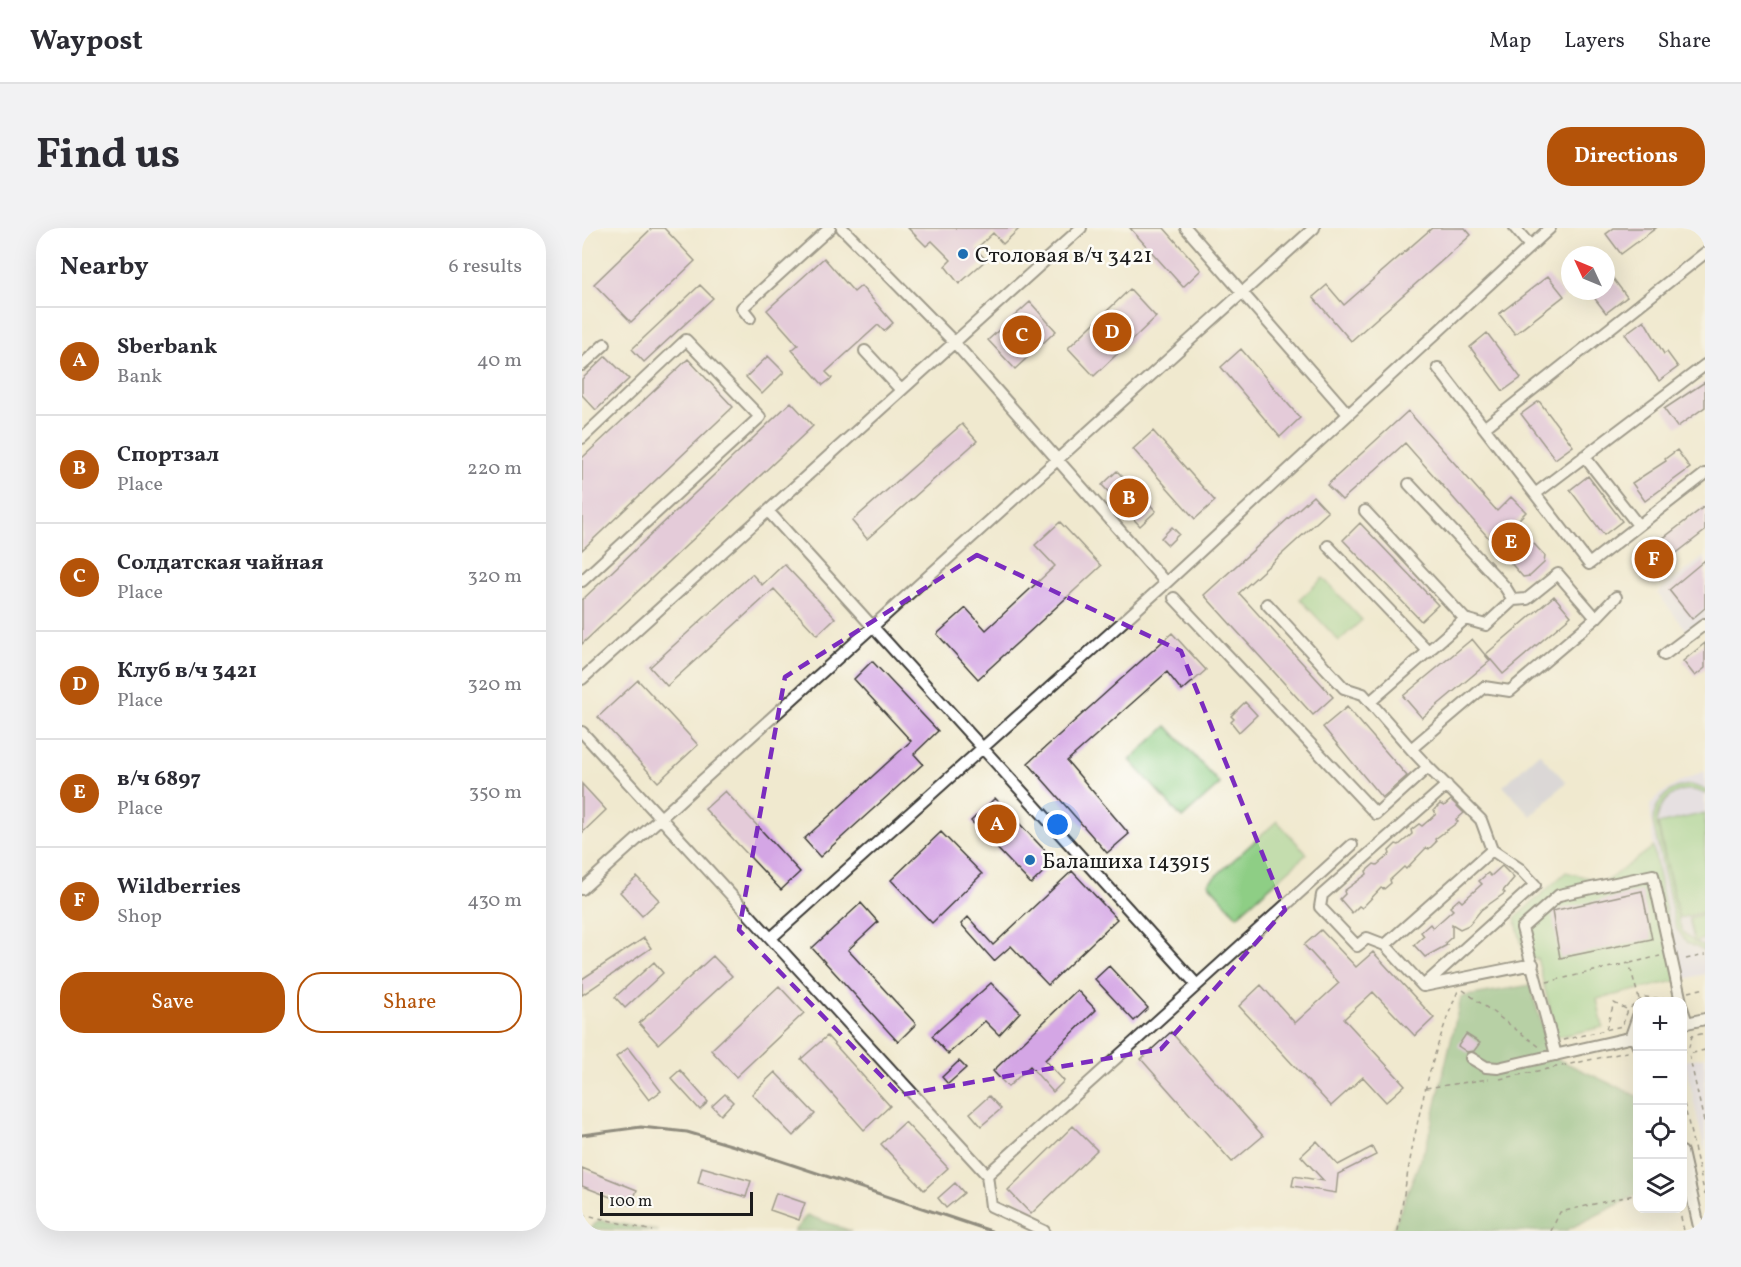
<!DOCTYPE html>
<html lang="en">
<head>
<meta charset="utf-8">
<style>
	body { margin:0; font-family:Vollkorn,serif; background:#f2f2f3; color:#2b2b33 }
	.controls { position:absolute; right:18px; bottom:18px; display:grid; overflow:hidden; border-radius:12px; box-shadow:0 6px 24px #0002 }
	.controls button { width:54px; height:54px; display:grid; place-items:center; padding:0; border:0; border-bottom:2px solid #e1e1e2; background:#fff; color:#2b2b33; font:30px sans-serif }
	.compass { position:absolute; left:979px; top:18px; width:54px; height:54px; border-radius:50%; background:#fff; box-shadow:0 6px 24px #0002; rotate:314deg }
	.scale { position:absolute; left:18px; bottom:15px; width:153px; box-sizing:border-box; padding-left:6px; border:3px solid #1c1c1c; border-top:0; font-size:16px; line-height:21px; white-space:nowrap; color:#1c1c1c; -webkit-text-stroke:4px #fdfcf7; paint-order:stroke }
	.you { position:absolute; left:476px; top:597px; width:21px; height:21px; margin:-15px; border:4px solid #fff; border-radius:50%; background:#1a73e8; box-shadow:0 0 0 9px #1a73e833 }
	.badge { display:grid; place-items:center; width:39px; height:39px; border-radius:50%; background:#b45309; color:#fff; font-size:20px; font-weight:700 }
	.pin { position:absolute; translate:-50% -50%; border:3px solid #fff; box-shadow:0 2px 6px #0006 }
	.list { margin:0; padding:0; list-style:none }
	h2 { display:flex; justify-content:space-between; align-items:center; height:78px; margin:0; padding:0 24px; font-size:26px }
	h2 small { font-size:20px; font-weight:400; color:#7c7c81 }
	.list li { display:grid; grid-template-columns:39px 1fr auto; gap:18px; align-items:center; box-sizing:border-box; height:108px; padding:0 24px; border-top:2px solid #e1e1e2 }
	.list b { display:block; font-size:22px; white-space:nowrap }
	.list p { margin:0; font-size:20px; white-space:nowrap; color:#7c7c81 }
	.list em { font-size:20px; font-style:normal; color:#7c7c81 }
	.actions { display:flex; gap:12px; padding:18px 24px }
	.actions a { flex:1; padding:14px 0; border:2px solid #b45309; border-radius:24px; text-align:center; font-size:21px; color:#b45309 }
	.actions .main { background:#b45309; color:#fff }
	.icon { flex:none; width:33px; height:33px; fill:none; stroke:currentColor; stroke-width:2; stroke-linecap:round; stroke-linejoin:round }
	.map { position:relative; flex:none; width:1123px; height:1003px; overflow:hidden; border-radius:24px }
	header { display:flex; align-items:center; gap:36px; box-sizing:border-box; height:84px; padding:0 30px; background:#fff; border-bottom:2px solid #e1e1e2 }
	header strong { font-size:28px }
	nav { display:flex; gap:33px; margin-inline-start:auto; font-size:21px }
	.intro { display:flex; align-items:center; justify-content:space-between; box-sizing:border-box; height:144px; padding:0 36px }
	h1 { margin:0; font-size:42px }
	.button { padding:15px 27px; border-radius:24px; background:#b45309; color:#fff; font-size:21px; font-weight:700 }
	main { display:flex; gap:36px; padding:0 36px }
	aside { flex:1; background:#fff; border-radius:24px; box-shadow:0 6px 24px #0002 }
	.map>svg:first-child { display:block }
	.built { fill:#dad6f7 }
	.industrial { fill:#c0c2dd }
	.green { fill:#8ece85; stroke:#557550; stroke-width:1.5 }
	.forest { fill:#72b172; stroke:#476647; stroke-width:1.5 }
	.building { fill:#d4a6e5 }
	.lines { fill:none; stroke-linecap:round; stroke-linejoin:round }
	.minor-casing { stroke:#3c3b37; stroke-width:14 }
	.path { stroke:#3c3b37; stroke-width:1.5; stroke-dasharray:4.5 4.5; stroke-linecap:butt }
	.minor { stroke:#fff; stroke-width:10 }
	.rail { stroke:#1c1c1c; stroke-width:3 }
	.marked { fill:none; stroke:#7b2cbf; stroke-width:4.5; stroke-dasharray:12 8; stroke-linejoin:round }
	.poi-dot { fill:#1f6fb2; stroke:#fdfcf7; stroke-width:2 }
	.labels { text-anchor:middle; stroke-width:5; stroke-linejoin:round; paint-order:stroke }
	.poi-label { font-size:22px; fill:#1c1c1c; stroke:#fdfcf7; text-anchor:start }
</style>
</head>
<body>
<header>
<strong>Waypost</strong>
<nav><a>Map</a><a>Layers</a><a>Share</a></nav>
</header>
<div class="intro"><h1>Find us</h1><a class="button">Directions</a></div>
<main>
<aside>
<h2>Nearby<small>6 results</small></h2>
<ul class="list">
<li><span class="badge">A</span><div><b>Sberbank</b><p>Bank</p></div><em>40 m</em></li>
<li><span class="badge">B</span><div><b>Спортзал</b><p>Place</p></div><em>220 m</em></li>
<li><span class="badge">C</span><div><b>Солдатская чайная</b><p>Place</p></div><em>320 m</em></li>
<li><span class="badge">D</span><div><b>Клуб в/ч 3421</b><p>Place</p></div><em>320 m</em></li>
<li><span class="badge">E</span><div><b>в/ч 6897</b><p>Place</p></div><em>350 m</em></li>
<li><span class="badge">F</span><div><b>Wildberries</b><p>Shop</p></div><em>430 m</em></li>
</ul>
<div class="actions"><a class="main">Save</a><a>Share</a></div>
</aside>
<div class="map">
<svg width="1123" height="1003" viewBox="0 0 1123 1003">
	<rect width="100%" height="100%" fill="#fdfcf7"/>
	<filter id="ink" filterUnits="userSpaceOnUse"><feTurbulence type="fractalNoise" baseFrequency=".0167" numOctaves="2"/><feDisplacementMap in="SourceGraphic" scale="12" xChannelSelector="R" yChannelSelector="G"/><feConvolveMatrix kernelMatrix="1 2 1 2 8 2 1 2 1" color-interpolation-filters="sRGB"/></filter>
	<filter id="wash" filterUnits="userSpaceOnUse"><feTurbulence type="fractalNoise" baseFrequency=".008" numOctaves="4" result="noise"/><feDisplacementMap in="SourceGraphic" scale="24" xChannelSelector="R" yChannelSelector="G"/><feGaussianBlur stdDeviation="1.35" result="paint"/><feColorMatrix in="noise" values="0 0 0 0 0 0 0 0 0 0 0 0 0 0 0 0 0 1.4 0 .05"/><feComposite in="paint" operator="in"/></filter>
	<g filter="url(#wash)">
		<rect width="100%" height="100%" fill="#f0e9cf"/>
		<!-- built -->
		<path class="built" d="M1123,328V391L1106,404L1075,365Z
			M1123,543V746L1098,752L1071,619L1068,577L1077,567L1100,553Z
			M1123,829V925L1103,833Z"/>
		<!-- industrial -->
		<path class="industrial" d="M957,525L984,554L949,588L921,558Z"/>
		<!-- green -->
		<path class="green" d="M741,350L780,392L757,413L718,371Z
			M585,498L638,556L600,590L548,532Z
			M1109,557L1123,561V566C1099,554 1075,571 1075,596L1097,694L1101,704L1112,714L1107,690L1123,686V711L1112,714L1123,718V723L1105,715L1094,700L1071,595C1072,573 1087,558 1109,557Z
			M1123,585V684L1097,690L1076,596Z
			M695,593L725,626L655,688L626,655Z
			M1071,619L1098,752L1015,771L1021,799L975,809L955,730L944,733L933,690L984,644L1023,654Z"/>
		<!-- forest -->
		<path class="forest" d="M948,757L969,828L1055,868V967L983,1003H810L845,915L879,769Z
			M225,987L269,1003H212Z
			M17,992L77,1003L8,1001Z"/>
		<g id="blocks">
			<!-- building -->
			<path class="building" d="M70,0H82L113,33L49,94L12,56Z
				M326,0H438L421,16L411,5L394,21L404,32L377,56L363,38L369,32L350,13L344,18Z
				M548,0H582L619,42L601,59Z
				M850,0H883L889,7L769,113L731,69L745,57L762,77Z
				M1032,0H1074L1039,26L1024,6Z
				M242,30L272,64L279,58L311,95L302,103L296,97L244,144L250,150L241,157L210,122L216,117L185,82Z
				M1024,41L1045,69L1024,85L1007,63H1024Z
				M966,48L982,68L933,106L917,86Z
				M118,57L131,70L62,134L50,121Z
				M548,61L574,89L512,148L486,120Z
				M448,74L474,103L433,141L406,112Z
				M1062,92L1082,126L1085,124L1096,139L1077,153L1043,106Z
				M905,105L939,150L921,163L888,119Z
				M659,121L718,190L698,209L639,139Z
				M24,128L47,151L14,182L0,167V151Z
				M186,128L202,144L180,166L164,149Z
				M106,131L151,179L0,322V230Z
				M1123,154V179L1095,199L1082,181Z
				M957,173L991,218L973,231L939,186Z
				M209,174L231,198L0,416V372Z
				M826,183L915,283L929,269L944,284L933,295L963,328L962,335L948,348L941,349L823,215L760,272L745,257Z
				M380,196L395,213L285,311L270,293Z
				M571,203L633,273L613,291L551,221Z
				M1095,222L1108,240L1063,273L1050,255L1084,233L1083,231Z
				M535,243L574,283L558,298L520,257Z
				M1006,248L1040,293L1022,307L988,262Z
				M731,268L746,284L657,365L751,469L731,487L622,367Z
				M1123,278V303L1070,344L1058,328Z
				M478,294L519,338L396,451L355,406L384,380L404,402L473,338L453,317Z
				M778,295L856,377L839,393L761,312Z
				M590,299L597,306L586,317L579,310Z
				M1123,332V380L1110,391L1087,362Z
				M202,336L253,390L235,407L192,361L85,458L68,439L170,346L180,357Z
				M972,368L989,388L921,446L904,426Z
				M590,405L624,442L600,463L585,444L485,533L547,606L525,625L446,535Z
				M890,411L908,433L840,490L821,468Z
				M1123,415V440L1113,448L1101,433Z
				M290,433L356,503L332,526L341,536L238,629L222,611L329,513L272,451Z
				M56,452L116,517L76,554L16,489Z
				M663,474L675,487L657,504L649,494L652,491L649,488Z
				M765,479L825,548L800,570L741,499Z
				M0,556L24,582L0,605Z
				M143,563L218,644L199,662L123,581Z
				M413,570L473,633L449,656L389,593Z
				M869,572L882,585L874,592L876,594L853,611L854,614L847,621L844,620L824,641L822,639L808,652L809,655L802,661L799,660L780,680L777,678L770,685L758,671L763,666L762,663L785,646L784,643L792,636L795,637L808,626L807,623L814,616L817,617L830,606L829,602L837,596L840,598L854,586L852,582L858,576L862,578Z
				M359,604L400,646L350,695L309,652Z
				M920,638L932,650L921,663L923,665L899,682L887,697L878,701L870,696V709L863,715L865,717L843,729L832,717L842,708L839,704L848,696L851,700L871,682L868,679L877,671L880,674L900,656L897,653L906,645L909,648Z
				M490,643L535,691L466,757L429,718L412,733L379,696L386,689L411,717Z
				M55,649L77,672L60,688L38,664Z
				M1060,663L1070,711L978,730L970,683Z
				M279,675L296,694L266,722L334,796L316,814L230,720Z
				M739,702L774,739L791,724L852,790L833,808L791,764L762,791L823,857L804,874L781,849L749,878L657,778L679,757L713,795L757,755L722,717Z
				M62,710L69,720L0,767V751Z
				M131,728L150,748L76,816L57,795Z
				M72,734L81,745L43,780L33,769Z
				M527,738L566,780L552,793L513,751Z
				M409,755L438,784L417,807L403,793L366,826L350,808Z
				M197,758L222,785L154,849L129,822Z
				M495,762L514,782L463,832L482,853L471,864L448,838L426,859L411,843Z
				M589,804L681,908L650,934L559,831Z
				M884,806L898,815L892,823L885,824L876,818Z
				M245,808L308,878L282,902L219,831Z
				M46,820L79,863L67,872L34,829Z
				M377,833L384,840L366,856L360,849Z
				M98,842L126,874L118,882L89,850Z
				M193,844L233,886L211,908L170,866Z
				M143,866L151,874L139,887L130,878Z
				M407,868L419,881L399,898L388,885Z
				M323,894L366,940L342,962L299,916Z
				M491,898L515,922L449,986L426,962Z
				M735,913L756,937L790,919L794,927L756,946L754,965L710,958L712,948L742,953L719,928Z
				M120,939L169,953L164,969L116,955Z
				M0,940L55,962L49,977L0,958Z
				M373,955L382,965L364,980L356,970Z
				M194,965L223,975L217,992L188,982Z"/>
		</g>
	</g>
	<g filter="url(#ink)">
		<use href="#blocks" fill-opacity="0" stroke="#3c3b37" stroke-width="1.5"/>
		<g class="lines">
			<!-- minor casing -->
			<g class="minor-casing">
				<path id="minor" d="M260,0L372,114L584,355
					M604,0L766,186
					M933,0L948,18
					M168,90L160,80L248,0
					M283,123L319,162
					M0,137L23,116
					M856,140L1007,336L1123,246
					M902,200L1123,25
					M0,210L104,112L178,189L0,353
					M1002,228L1056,297
					M827,256L923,359L931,372
					M953,266L1123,137
					M186,283L615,757
					M783,283L883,391
					M746,318L847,424
					M592,370L794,586L846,539L829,521L902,459L928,463L1014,390L1034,369
					M685,376L762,460L781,466L829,521
					M1082,427L1123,396
					M0,451L499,0
					M788,474L883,391L904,397L931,372L945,371L976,346L1014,390
					M0,504L405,947L770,617
					M846,539L899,592L910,622L938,641L953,657L841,758L803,717L785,710L775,718L738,679L740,667L865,557
					M0,661L732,0
					M189,710L584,355L968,0
					M803,717L910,622
					M842,758L951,736
					M1100,780L1105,795
					M1056,788L1050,805L1056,818
					M1100,796L1123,791
					M974,827L940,700L977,667L1071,647L1099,774
					M889,830L904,839L916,840L1051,809
					M1100,924L1118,1003
					M405,947L409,978L462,1003"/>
			</g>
			<!-- path -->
			<path class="path" d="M1111,0L1122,15
				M1104,731L1123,727
				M1048,735L1078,728
				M965,754L1047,735L1057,771
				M881,762L959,820
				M1107,764L1123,760
				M1024,801L1032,775L1046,782
				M981,812L1040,798L1046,782L1062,769L1087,771
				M1123,822L1107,826L1123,898
				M1100,826L1107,819L1110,808L1123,805
				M918,851L1045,824L1049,827
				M844,860L907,851
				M1100,867L1123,967
				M1097,980L1102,1003
				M0,986L71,1003
				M816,1003C829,922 843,839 876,763
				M969,1003L978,984L1056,966"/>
			<!-- minor -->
			<use href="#minor" class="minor"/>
			<!-- rail -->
			<path class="rail" d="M0,907L59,899L105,904L169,923L409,1003"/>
		</g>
	</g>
	<!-- marked area -->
	<path d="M0 0H1123V1003H0ZM395,327L599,423L703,682L579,821L318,867L157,702L203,449Z" fill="#f0e9cf" fill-opacity=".55" fill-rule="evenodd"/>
	<path class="marked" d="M395,327L599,423L703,682L579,821L318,867L157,702L203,449Z"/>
	<!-- markers -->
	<g class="poi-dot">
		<circle cx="381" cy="26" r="6"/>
		<circle cx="448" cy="632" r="6"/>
	</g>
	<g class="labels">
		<!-- poi labels -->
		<g class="poi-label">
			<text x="393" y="34">Столовая в/ч 3421</text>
			<text x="460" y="640">Балашиха 143915</text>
		</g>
	</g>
</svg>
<div class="controls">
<button>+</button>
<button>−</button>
<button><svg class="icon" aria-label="locate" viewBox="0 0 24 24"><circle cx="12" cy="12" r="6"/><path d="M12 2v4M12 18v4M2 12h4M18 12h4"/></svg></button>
<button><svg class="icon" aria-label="layers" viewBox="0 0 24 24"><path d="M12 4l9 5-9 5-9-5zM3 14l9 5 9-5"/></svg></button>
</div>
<svg class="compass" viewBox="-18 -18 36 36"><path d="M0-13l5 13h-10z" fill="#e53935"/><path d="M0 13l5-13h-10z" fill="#7c7c81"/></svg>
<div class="scale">100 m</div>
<div class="you"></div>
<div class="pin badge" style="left:415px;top:596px">A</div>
<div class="pin badge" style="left:547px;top:270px">B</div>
<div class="pin badge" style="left:440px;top:107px">C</div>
<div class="pin badge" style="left:530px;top:104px">D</div>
<div class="pin badge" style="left:929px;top:314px">E</div>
<div class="pin badge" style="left:1072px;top:331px">F</div>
</div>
</main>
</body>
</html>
